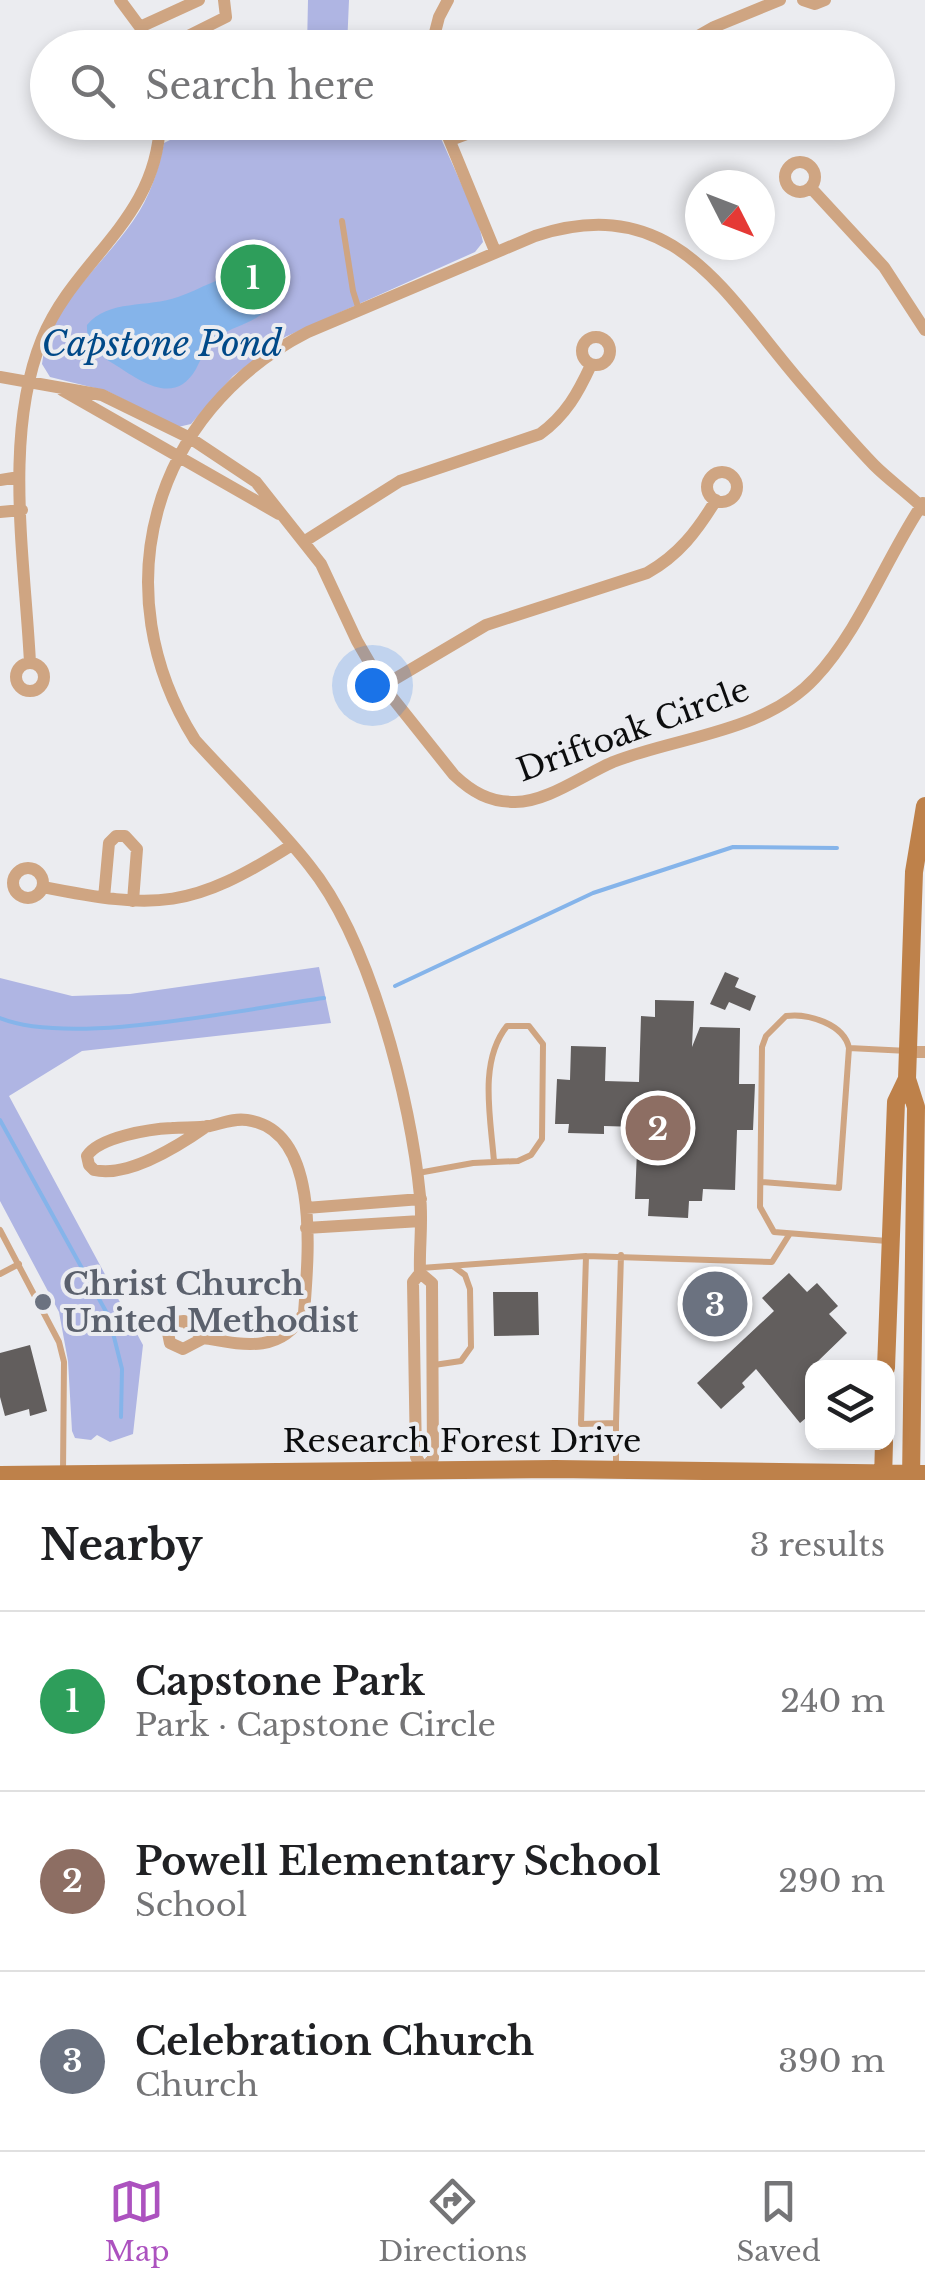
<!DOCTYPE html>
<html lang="en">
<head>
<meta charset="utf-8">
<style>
	body { margin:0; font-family:"Libre Baskerville",serif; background:#f2f2f2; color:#202124 }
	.controls { position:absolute; right:30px; bottom:30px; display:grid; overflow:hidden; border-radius:20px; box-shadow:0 5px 15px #0003 }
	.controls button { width:90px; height:90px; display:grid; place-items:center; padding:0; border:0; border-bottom:2px solid #e0e0e0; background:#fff; color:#202124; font:50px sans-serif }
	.compass { position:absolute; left:685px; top:170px; width:90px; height:90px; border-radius:50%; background:#fff; box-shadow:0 5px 15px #0003; rotate:132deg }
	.you { position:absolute; left:372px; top:685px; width:35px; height:35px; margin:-25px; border:8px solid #fff; border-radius:50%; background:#1a73e8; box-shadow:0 0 0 15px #1a73e833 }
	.badge { display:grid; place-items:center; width:65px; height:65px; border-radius:50%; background:#ac52bf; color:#fff; font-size:32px; font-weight:700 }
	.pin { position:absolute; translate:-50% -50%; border:5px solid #fff; box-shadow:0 2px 10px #0006 }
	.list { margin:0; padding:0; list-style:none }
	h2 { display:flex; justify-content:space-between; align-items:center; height:130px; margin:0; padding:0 40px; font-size:42px }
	h2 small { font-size:32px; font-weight:400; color:#757577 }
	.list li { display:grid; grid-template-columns:65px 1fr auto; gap:30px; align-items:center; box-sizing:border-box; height:180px; padding:0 40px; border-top:2px solid #e0e0e0 }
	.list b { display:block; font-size:38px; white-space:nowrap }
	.list p { margin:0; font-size:32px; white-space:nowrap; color:#757577 }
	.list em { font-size:32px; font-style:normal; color:#757577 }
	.icon { flex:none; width:55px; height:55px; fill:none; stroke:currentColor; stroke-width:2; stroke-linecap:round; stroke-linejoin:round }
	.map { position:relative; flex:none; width:925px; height:1480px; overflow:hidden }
	.search { position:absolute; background:#fff; box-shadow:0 5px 15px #0003; left:30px; right:30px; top:30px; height:110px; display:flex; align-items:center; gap:25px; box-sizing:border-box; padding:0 35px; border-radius:55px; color:#757577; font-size:38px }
	.sheet { height:670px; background:#fff }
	nav { display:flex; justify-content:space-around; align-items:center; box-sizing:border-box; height:140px; border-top:2px solid #e0e0e0; background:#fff; font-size:28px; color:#757577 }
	nav a { display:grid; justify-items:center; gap:5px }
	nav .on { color:#ac52bf }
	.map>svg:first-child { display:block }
	.green { fill:#afb5e3 }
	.water { fill:#85b4ea }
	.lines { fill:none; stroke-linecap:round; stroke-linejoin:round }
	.stream { stroke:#85b4ea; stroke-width:4 }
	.building { fill:#625e5d }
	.lane { stroke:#cfa582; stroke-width:6 }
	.street { stroke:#cfa582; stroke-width:12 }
	.secondary { stroke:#be814a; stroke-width:18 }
	.worship-dot { fill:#6b7280; stroke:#ebecf0; stroke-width:4 }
	.labels { text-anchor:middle; stroke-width:8; stroke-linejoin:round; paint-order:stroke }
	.street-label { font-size:32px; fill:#0c0d0e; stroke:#ebecf0 }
	.worship-label { font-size:32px; font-weight:bold; fill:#5b616d; stroke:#ebecf0; text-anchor:start }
	.water-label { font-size:35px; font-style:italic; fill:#004988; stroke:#ebecf0 }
</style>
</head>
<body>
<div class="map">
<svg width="925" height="1480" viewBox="0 0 925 1480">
	<rect width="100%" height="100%" fill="#ebecf0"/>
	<!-- green -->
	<path class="green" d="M308,0H349L347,47H307Z
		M203,123H353L355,130L381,123H434L478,221L483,242L475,252L285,337L233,376L191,424L178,427L107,391L50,377L42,364C49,307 102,266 133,221C150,197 158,171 164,143Z
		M319,967L331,1023L82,1051L9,1096L143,1345L133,1434L110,1442L97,1435L91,1440L75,1438L72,1431L68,1361L59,1312L0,1201V978L72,996L130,994Z"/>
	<!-- water -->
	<path class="water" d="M247,272C264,278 272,294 265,311C252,324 233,326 218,337C207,346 202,357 196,369C175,406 142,382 117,366C100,356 86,346 87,325C108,299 148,308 178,297C201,289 222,275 247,272Z"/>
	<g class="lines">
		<!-- stream -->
		<path class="stream" d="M395,986L593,893L733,847L837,848
			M0,1018C73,1047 242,1009 324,998
			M0,1120L109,1317L122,1369L121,1417"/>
	</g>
	<!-- building -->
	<path class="building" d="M725,972L739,978L735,987L756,996L750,1011L729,1002L725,1010L710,1004Z
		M655,1000L694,1001L692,1047L700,1027L740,1028L739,1084H755L753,1130H737L735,1190L703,1189L702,1201H689L688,1218L648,1216L649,1199H635L638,1127L604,1126V1134L568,1133L569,1124H555L557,1079L570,1080L571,1046L606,1047L605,1081L639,1082L641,1016L655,1017Z
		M789,1273L807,1292L817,1283L838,1306L829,1314L847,1333L816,1363L820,1368H812V1425L806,1418L800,1423L756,1369L742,1383L745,1387L721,1409L697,1383L774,1311L762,1298Z
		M493,1292H538L539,1335L494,1336Z
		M30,1345L47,1411L30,1416L29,1409L5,1416L0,1397V1353Z"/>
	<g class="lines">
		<!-- lane -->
		<path class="lane" d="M342,221L353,291L359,310
			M849,1048L908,1051
			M418,1173L473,1163L518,1161L531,1155L542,1139L543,1044L529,1026H507C478,1062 491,1119 494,1162
			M761,1182L839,1188L849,1048C844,1024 808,1013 786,1016L766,1036L762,1047L760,1207L774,1232L887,1241
			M0,1230L59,1342L64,1362L63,1472
			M621,1255L616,1423L581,1424L586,1256L772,1262L789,1235
			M421,1268L586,1256
			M0,1274L19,1264
			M434,1365L461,1361L471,1347L470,1289L465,1275L453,1266
			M616,1467V1423"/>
		<!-- street -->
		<path class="street" d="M120,0L140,27L149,48
			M803,0L815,4L825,0
			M140,27L199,0
			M164,48L226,17L224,0
			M431,48L439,17L448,0
			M677,48L714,27L780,0
			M442,122L495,251
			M451,140L499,122
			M785 177a15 15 0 1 1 30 0a15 15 0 1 1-30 0Z
			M811,188L884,267L925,330
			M582 351a14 14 0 1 1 28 0a14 14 0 1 1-28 0Z
			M0,377L102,395L190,438L256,482L321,564L357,641L383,686L454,775C472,792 489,802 515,802C547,802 583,775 613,762C679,736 764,733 815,678C860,630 886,558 923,503
			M62,390L279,514
			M707 487a15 15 0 1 1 30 0a15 15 0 1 1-30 0Z
			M0,480L19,477
			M0,512L22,510
			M305,541L400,481L540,434C566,415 578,393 591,365
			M16 677a14 14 0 1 1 28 0a14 14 0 1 1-28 0Z
			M30,663C25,561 3,435 42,339C75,258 157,221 160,122
			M383,686L486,625L647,573C679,555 697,531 716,500
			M13 883a15 15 0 1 1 30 0a15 15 0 1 1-30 0Z
			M43,887C158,910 191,909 292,845
			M104,898L109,843L116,836H125L137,849L133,901
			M909,1052H925
			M306,1208L421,1199
			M306,1228L421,1221
			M420,1273L432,1283L433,1458L424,1470L416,1457L413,1282L420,1273C419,1247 423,1221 420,1196C411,1100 370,940 309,865C275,822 232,781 195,740C102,592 151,412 308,332L535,236C675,190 725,295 803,385C826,412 849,439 874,465C890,481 909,494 925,510
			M184,1321L204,1338L183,1349L170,1343L168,1333L175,1322Z
			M204,1338C243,1345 281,1354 304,1313C308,1258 322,1130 247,1120C234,1118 223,1123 210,1126C198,1128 184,1127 172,1128C150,1129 99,1137 87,1156L89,1165L94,1170C128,1178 180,1145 207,1126"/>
		<!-- secondary -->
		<path class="secondary" d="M907,1079L916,1107L911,1480
			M886,1368L896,1102L907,1079L914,872L925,806
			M0,1475L555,1469L925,1474
			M883,1480L884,1442"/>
	</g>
	<!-- markers -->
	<circle class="worship-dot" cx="43" cy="1302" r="10"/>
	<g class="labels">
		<!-- street labels -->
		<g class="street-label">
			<text transform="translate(633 730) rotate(-20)" y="11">Driftoak Circle</text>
			<text x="462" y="1452">Research Forest Drive</text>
		</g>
		<!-- worship labels -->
		<g class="worship-label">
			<text x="63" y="1295">Christ Church<tspan x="63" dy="37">United Methodist</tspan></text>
		</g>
		<!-- water labels -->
		<g class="water-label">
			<text x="162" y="356">Capstone Pond</text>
		</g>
	</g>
</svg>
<div class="controls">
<button><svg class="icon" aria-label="layers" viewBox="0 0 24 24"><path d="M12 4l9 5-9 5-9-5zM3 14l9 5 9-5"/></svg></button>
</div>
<svg class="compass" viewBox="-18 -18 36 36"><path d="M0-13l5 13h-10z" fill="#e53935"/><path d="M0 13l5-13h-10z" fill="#757577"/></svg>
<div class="you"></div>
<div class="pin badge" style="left:253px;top:277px;background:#2e9e5b">1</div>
<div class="pin badge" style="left:658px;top:1128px;background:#8d6e63">2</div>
<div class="pin badge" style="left:715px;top:1304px;background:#6b7280">3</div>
<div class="search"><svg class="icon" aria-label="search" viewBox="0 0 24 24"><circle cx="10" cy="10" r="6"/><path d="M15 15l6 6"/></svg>Search here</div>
</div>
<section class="sheet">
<h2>Nearby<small>3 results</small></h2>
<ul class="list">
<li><span class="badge" style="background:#2e9e5b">1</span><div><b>Capstone Park</b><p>Park · Capstone Circle</p></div><em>240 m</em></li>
<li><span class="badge" style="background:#8d6e63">2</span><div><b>Powell Elementary School</b><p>School</p></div><em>290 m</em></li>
<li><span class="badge" style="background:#6b7280">3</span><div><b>Celebration Church</b><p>Church</p></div><em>390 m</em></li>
</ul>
</section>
<nav>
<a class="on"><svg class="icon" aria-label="map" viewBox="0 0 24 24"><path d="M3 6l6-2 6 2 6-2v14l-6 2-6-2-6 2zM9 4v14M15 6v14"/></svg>Map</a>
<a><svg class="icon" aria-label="directions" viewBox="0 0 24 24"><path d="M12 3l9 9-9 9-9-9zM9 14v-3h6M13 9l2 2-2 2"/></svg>Directions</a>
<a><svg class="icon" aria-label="saved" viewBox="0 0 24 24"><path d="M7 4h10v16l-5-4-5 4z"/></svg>Saved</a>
</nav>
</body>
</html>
